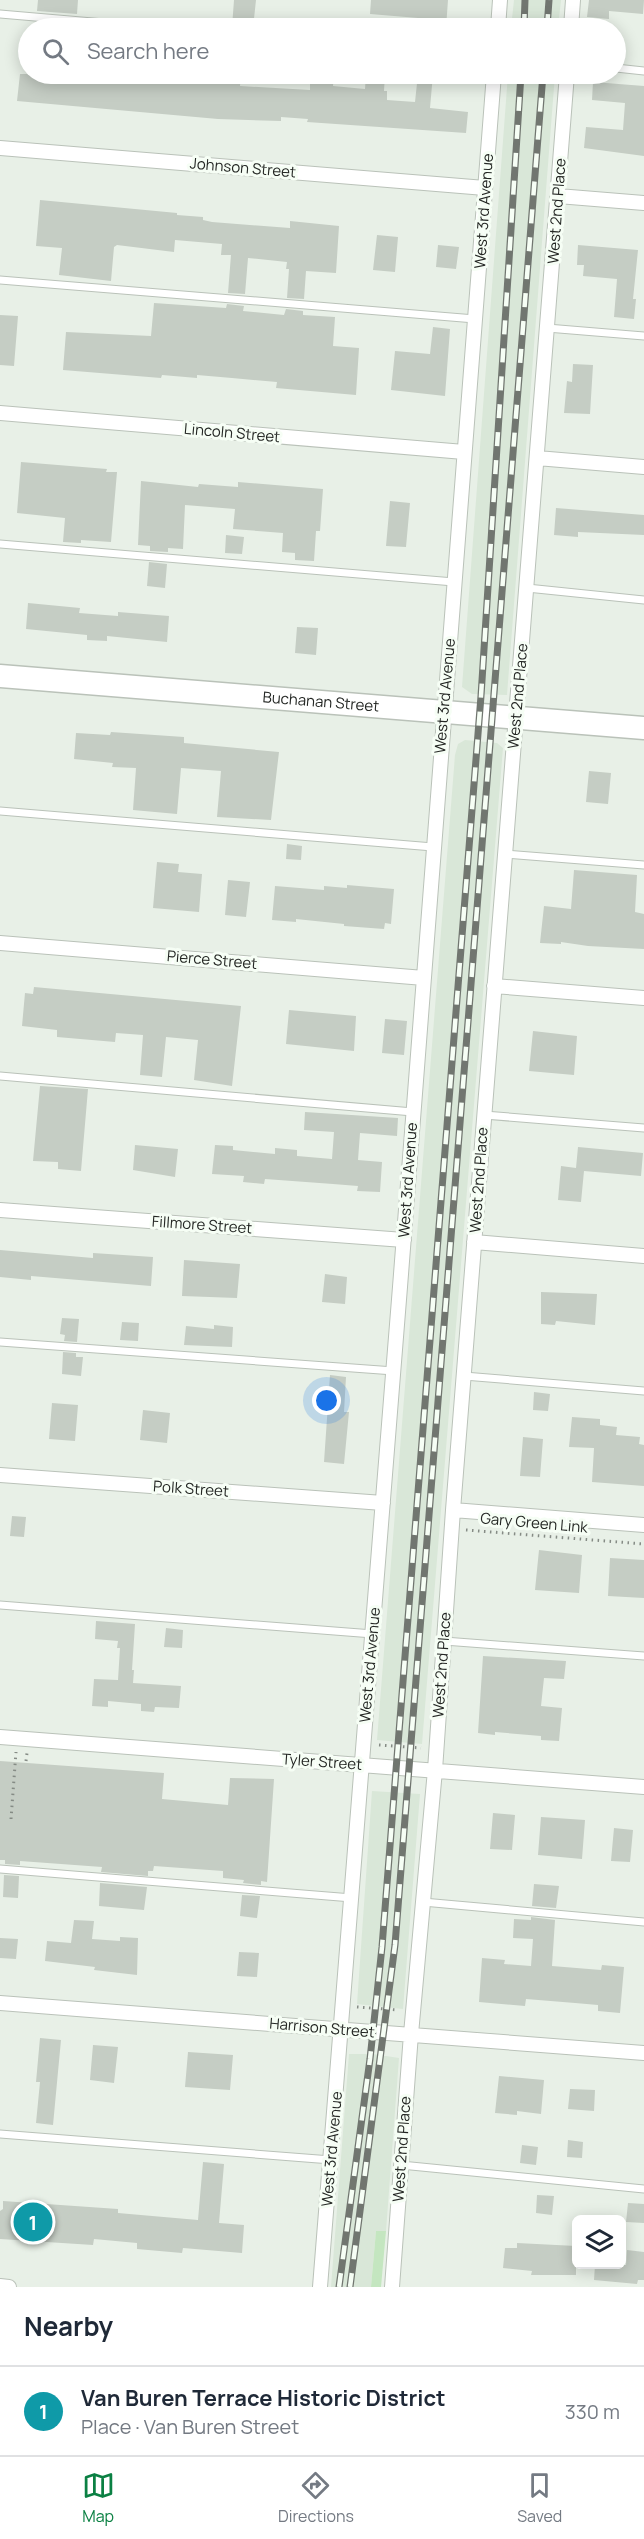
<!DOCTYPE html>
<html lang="en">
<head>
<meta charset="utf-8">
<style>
	body { margin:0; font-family:Manrope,sans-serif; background:#f6f6f7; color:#1f2937 }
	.controls { position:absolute; right:18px; bottom:18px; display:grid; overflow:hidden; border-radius:9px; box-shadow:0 3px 15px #0003 }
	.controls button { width:54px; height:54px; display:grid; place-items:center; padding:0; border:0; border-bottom:2px solid #e0e1e3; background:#fff; color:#1f2937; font:30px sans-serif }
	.you { position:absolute; left:327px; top:1401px; width:21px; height:21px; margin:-15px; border:4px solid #fff; border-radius:50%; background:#1a73e8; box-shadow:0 0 0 9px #1a73e833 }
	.badge { display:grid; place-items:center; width:39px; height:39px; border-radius:50%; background:#0b8043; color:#fff; font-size:20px; font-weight:700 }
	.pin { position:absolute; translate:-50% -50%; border:3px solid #fff; box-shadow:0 2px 6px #0006 }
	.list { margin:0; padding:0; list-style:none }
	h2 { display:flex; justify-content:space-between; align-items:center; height:78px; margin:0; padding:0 24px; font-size:26px }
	h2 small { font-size:20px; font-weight:400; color:#747a83 }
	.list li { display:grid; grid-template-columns:39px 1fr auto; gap:18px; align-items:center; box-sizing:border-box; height:90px; padding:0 24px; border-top:2px solid #e0e1e3 }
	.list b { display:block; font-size:22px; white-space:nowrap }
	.list p { margin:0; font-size:20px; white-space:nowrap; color:#747a83 }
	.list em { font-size:20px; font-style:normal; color:#747a83 }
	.icon { flex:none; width:33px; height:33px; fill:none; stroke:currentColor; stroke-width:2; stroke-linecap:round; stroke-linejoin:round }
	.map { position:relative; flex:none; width:644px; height:2287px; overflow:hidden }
	.search { position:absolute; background:#fff; box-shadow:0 3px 15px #0003; left:18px; right:18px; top:18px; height:66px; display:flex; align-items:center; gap:15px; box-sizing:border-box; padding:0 21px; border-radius:33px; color:#747a83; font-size:22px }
	.sheet { height:168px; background:#fff }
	nav { display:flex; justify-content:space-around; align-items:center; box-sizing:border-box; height:84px; border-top:2px solid #e0e1e3; background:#fff; font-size:16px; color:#747a83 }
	nav a { display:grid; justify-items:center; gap:3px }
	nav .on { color:#0b8043 }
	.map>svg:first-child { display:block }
	.built { fill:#d9e7d8 }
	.green { fill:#c4e6c0 }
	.building { fill:#c5cdc4 }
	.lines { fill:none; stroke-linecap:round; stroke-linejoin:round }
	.lane-casing { stroke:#bac2b9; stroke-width:9 }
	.street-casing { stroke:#bac2b9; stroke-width:16 }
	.primary-casing { stroke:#bac2b9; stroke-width:25 }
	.path { stroke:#858b85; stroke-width:3; stroke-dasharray:1.5 4.5; stroke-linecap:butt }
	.lane { stroke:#fff; stroke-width:7 }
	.street { stroke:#fff; stroke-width:14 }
	.primary { stroke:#fff; stroke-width:22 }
	.rail-casing { stroke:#717670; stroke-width:7 }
	.rail { stroke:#f6fef5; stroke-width:4.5; stroke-dasharray:14; stroke-linecap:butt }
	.labels { text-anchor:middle; stroke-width:6; stroke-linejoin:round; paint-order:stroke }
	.street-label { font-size:15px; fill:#242724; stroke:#f6fef5 }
</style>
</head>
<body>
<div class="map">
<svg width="644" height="2287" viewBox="0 0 644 2287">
	<rect width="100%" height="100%" fill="#e8f0e7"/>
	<!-- built -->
	<path class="built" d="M514,0H561L558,28H511Z
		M508,74H555L507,695L472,694L462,687Z
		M465,740L497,743L503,748L422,1744L377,1740L455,755L458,744Z
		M372,1791L420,1794L403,2009L357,2004Z
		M349,2054H373L399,2058L386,2231H376L371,2287H331Z"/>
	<!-- green -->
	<path class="green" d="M376,2231H386L381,2287H371Z"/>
	<!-- building -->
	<path class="building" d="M38,0H78L77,14L37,11Z
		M234,0H256L253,28L232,27Z
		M371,0H448L446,28H429L430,19L370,14Z
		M589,0H644L643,14L609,11V19L587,17Z
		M20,74H73L164,80V74H241L240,86L310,90V83L315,84L316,74H334L333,86L365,89L366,74H385L384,91H387V100L415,102L418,74H433L430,108L468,112L466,133L307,122L308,119L281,117V121L218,119L17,101Z
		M593,82L644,86V156L584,148L586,127L623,130L625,103L592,100Z
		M40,200L177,213V215L203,217V220L212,222L290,228V221L339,226L336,273L306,271L304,299L287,298L289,269H286L287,262L248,258L245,294L228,293L231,255H221L222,244L175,240L174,252L117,245L114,247L111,281L59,275L62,248L36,246Z
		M377,235L398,237L395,272L373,270Z
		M438,245L459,247L456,269L436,267Z
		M578,245L638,250L633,299H636L634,319L614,317L617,279L583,276L584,265H577Z
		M154,303L226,308L227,304L244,306L243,311L284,315L286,309L303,311V315L335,317L333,346L359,348L356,395L276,388L277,382L232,378L197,375V378L162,375L161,378L63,370L66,332L151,336Z
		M0,315L18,316L14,366L0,365Z
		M433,327L450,329L445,396L391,390L395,351L430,354Z
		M573,364L593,365L590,414L564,413L567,381L572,382Z
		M21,462L107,469L106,472H117L111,542L81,540V543L63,542L65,518L17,513Z
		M141,481L198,487L199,484L238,487V482L323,489L320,531H316L314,561L295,560V553L282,552L283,533L233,529L235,509L185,505L183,549L168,548V552L150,551V546L138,545Z
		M390,501L410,503L406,547L386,546Z
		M556,508L644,515V535L578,532V537L554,535Z
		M226,535L244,537L242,554L225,553Z
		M149,562L167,564L165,588L147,586Z
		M28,603L80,608L79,613L118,616V612L169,616L167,642L107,636V641L87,640V635L26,629Z
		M297,627L318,628L316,655L295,653Z
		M111,732L184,737V743L279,752L271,820L217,817L221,771L181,768L177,814L133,810L136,768L112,767L113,763L74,759L76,733L110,735Z
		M589,771L611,773L608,804L586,802Z
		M287,844L302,846L301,860L286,859Z
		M157,862L179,864L178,872L202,874L199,912L153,908Z
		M574,870L637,875L635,912L644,914V949L588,946L561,942V944L540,943L544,906L571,909Z
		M228,880L250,882L246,917L225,915Z
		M347,885L394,889L391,924L385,923L384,929L344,926V924L296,919V922L272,920L275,886L324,890V886L347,888Z
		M34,987L241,1006L232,1086L194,1080L198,1040L166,1037L162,1077L140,1075L143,1035L116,1033L115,1042L57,1037V1030L22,1026L25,993L33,994Z
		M289,1010L356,1016L354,1051L286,1044Z
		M385,1019L407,1021L404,1055L382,1053Z
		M533,1031L577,1036L574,1075L529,1071Z
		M40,1086L88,1089L81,1171L58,1169V1162L33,1161Z
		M305,1112L398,1118L397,1136L360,1133L358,1160L382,1162L380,1192L357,1191L358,1186L333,1184L265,1179L264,1184L243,1182L244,1176L212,1174L215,1145L233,1146V1150L275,1154V1148L297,1150V1156L332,1159L334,1132L304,1130Z
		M135,1145L178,1149L175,1177L133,1170Z
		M578,1147L643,1153L641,1176L584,1171L581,1202L558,1200L561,1166L576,1168Z
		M0,1250L93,1258V1253L153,1257L151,1286L31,1276V1280L0,1277Z
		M184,1260L240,1264L237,1298L182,1296Z
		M325,1274L347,1277L345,1304L322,1302Z
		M541,1292L597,1294L595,1325L556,1321L555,1325L541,1324Z
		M62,1318L79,1319L77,1342L64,1341L65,1335L60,1334Z
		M122,1322L139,1323L138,1341L120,1340Z
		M214,1325L233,1327L232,1347L184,1345L186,1326L214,1329Z
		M63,1352L76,1353V1357H83L81,1376L62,1374Z
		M330,1375L346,1377L344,1412H349L344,1464L324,1462Z
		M534,1392L550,1394L548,1411L533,1410Z
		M52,1403L78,1405L75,1441L49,1439Z
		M143,1410L170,1413L167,1443L140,1440Z
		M572,1417L600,1419V1425L617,1427L616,1435L640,1437L639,1444L644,1445V1486L592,1482L594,1448L569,1447Z
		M523,1437L543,1439L540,1477L520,1476Z
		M12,1516L26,1517L24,1537L10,1536Z
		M539,1550L582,1555L579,1593L535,1590Z
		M610,1558L644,1560V1598L608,1596Z
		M96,1621L135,1624L132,1670H134L133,1683L181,1686L179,1708L155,1707L154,1712L141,1711V1704L108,1701V1707L92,1706L94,1679L118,1680L120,1648H117L118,1641L95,1639Z
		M166,1628L183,1630L182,1648L164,1647Z
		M483,1656L566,1661L564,1679L544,1678L541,1706L562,1708L559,1741L541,1740V1736L495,1732V1735L478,1733Z
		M0,1761L164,1773L162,1799L228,1805L230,1778L274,1779L267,1882L261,1881V1885L243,1883L244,1880L223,1878V1871L154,1866L153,1871H148V1876L101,1872L102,1867L20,1861V1865L5,1864V1860H0Z
		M493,1813L515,1815L512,1850L490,1849Z
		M541,1817L585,1820L582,1859L538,1855Z
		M614,1828L633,1830L630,1862L611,1861Z
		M4,1875L19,1876L18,1898L3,1897Z
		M100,1883L147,1887L144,1910L99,1906Z
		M534,1884L559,1886L556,1908L532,1906Z
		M242,1895L260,1896L257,1918L240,1916Z
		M531,1917L555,1920L552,1966L601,1970L602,1965L624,1967L620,2013L598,2011V2005L575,2003L526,1999L525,2006L479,2002L482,1958L505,1960L504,1964L531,1966L533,1939L513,1938L514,1919L531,1920Z
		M74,1920L94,1921L92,1939L120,1941V1937L138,1938L137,1975L94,1970L95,1967L45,1961L47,1941L71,1943Z
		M0,1938L18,1939L16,1959L0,1958Z
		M239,1952L259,1953L257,1977L237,1976Z
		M40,2038L61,2040L53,2125L36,2123L40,2082H36Z
		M93,2045L118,2047L114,2083L90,2080Z
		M188,2052L233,2055L230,2090L185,2087Z
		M499,2076L544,2080L541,2114L517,2111V2115L495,2113Z
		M570,2089L595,2090L594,2111L568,2109Z
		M568,2140L583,2142L582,2158L567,2157Z
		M522,2145L538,2147L536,2165L520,2163Z
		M203,2162L224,2164L219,2223L244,2225L242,2253L183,2248L182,2253L137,2249V2243L94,2239L93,2245L0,2239V2211L3,2209V2201L118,2209V2213L198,2220Z
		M537,2195L554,2196L552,2215L536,2213Z
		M628,2203L644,2204V2223L626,2222Z
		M517,2243L576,2246V2275H531L532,2271L503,2268L505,2248H517Z
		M627,2250L644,2252V2280H638L637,2284L594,2280L595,2265H626Z"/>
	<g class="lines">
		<!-- lane casing -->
		<g class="lane-casing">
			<path id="lane" d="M0,14L162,28
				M616,68L644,71
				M0,280L475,319
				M547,328L644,336
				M0,544L454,582
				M527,588L644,600
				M0,811L433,847
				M505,854L644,865
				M0,1076L413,1112
				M484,1115L644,1128
				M0,1342L394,1371
				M464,1376L644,1391
				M0,1605L373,1634
				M444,1641L644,1656
				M0,1869L352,1898
				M423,1902L644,1922
				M0,2134L331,2160
				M401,2165L644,2189"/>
		</g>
		<!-- street casing -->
		<g class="street-casing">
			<path id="street" d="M498,28L500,0
				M571,28L573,0
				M0,148L485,188
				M558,196L644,203
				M0,413L464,452
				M537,458L644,467
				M0,943L424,978
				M494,986L644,998
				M0,1210L404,1240
				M474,1242L644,1256
				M0,1475L383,1503
				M453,1510L644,1525
				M0,1737L644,1787
				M0,2003L644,2053
				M0,2286L9,2287
				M320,2287C383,1550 434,811 494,74
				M392,2287L411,2034L435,1770L453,1510L567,74"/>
		</g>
		<!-- primary casing -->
		<g class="primary-casing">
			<g id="primary">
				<path id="s1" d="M0,676L644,728"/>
			</g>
		</g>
		<!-- path -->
		<path class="path" d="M466,1530L644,1544
			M379,1745L421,1748
			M26,1761L27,1753
			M11,1819L16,1752
			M357,2007L398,2010"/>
		<!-- lane -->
		<use href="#lane" class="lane"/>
		<!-- street -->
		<use href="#street" class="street"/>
		<!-- primary -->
		<use href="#primary" class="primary"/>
		<!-- rail casing -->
		<g class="rail-casing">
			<path id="rail" d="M524,28L525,0
				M547,28L549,0
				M339,2287L370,2059L382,1947L481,696L521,74
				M350,2287L395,1945L543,74"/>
		</g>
		<!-- rail -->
		<use href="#rail" class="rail"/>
	</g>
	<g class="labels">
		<!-- street labels -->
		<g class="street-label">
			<text transform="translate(243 168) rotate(5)" y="5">Johnson Street</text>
			<text transform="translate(484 211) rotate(-86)" y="5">West 3rd Avenue</text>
			<text transform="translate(557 211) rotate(-86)" y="5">West 2nd Place</text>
			<text transform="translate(232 433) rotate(5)" y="5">Lincoln Street</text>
			<text transform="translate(445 696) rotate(-85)" y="5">West 3rd Avenue</text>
			<text transform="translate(518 696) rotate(-85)" y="5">West 2nd Place</text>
			<text dy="5" stroke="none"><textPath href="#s1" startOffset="322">Buchanan Street</textPath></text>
			<text transform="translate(212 960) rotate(5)" y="5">Pierce Street</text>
			<text transform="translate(408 1180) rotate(-86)" y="5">West 3rd Avenue</text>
			<text transform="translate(479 1180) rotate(-86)" y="5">West 2nd Place</text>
			<text transform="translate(202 1225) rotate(4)" y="5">Fillmore Street</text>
			<text transform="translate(191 1489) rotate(4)" y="5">Polk Street</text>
			<text transform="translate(534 1523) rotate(5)" y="5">Gary Green Link</text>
			<text transform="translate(370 1665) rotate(-85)" y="5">West 3rd Avenue</text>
			<text transform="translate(442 1665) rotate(-86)" y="5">West 2nd Place</text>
			<text transform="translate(322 1762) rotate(4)" y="5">Tyler Street</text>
			<text transform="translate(322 2028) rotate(5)" y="5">Harrison Street</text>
			<text transform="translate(332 2149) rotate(-85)" y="5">West 3rd Avenue</text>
			<text transform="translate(402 2149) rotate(-86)" y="5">West 2nd Place</text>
		</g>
	</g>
</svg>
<div class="controls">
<button><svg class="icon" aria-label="layers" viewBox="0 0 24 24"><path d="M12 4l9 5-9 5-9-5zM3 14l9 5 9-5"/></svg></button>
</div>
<div class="you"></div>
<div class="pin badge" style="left:33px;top:2222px;background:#0f9aa8">1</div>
<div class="search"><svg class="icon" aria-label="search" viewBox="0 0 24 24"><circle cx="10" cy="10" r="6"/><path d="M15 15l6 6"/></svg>Search here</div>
</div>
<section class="sheet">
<h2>Nearby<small></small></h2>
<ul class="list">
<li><span class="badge" style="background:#0f9aa8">1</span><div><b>Van Buren Terrace Historic District</b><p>Place · Van Buren Street</p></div><em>330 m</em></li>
</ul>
</section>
<nav>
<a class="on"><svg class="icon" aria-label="map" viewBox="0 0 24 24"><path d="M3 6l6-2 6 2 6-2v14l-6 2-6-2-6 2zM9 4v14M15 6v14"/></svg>Map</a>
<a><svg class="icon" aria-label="directions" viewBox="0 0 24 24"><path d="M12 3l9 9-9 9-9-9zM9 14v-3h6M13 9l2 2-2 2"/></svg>Directions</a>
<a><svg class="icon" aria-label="saved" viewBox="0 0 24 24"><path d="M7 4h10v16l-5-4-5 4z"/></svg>Saved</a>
</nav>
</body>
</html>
